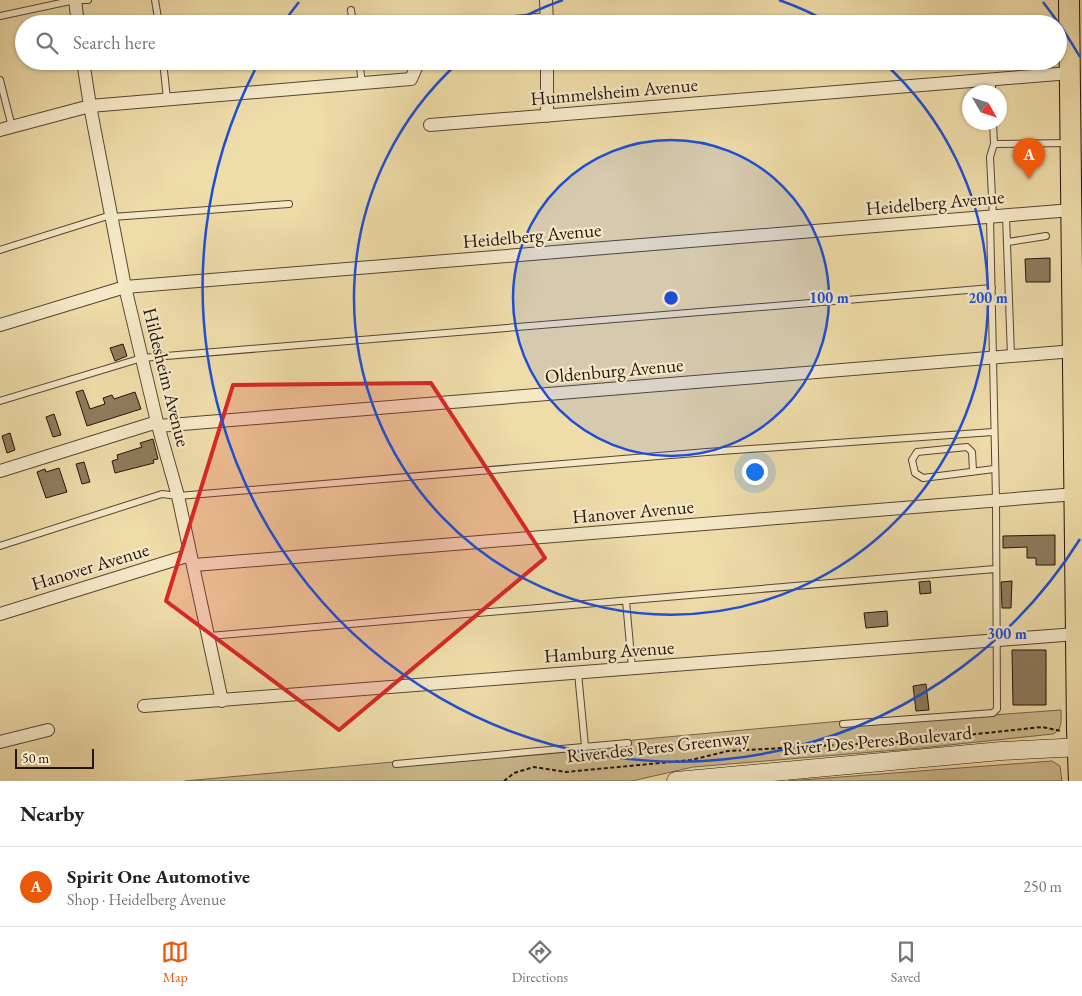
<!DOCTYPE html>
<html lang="en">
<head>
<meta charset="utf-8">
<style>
	body { margin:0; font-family:"EB Garamond",serif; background:#f2f2f2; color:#222 }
	.compass { position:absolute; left:962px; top:85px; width:45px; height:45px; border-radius:50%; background:#fff; box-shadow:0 1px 4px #0004; rotate:129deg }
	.scale { position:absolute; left:15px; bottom:12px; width:79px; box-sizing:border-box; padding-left:5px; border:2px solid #26130b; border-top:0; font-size:14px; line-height:18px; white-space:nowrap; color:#26130b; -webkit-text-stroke:4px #f4e8c7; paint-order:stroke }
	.you { position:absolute; left:754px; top:471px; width:18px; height:18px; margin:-12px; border:4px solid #fff; border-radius:50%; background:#1a73e8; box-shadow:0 0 0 8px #1a73e833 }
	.badge { display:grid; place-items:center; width:32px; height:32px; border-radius:50%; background:#ea580c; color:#fff; font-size:16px; font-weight:700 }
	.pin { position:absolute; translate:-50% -41px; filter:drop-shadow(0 1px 2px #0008) }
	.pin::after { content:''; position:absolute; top:26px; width:18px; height:15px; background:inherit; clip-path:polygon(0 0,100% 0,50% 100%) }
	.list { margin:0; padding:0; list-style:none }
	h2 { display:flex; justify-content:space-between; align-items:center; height:65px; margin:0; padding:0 20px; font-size:21px }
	h2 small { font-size:16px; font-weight:400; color:#767676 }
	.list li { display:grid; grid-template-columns:32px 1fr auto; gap:15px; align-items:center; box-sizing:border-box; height:80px; padding:0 20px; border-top:1px solid #e0e0e0 }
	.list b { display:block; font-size:19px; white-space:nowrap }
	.list p { margin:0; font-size:16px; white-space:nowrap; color:#767676 }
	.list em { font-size:16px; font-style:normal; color:#767676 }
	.icon { flex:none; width:28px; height:28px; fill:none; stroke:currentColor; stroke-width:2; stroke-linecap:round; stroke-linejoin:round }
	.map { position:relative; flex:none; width:1082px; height:781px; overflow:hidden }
	.search { position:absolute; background:#fff; box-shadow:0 1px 4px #0004; left:15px; right:15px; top:15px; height:55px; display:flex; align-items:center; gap:12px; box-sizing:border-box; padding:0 18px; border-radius:28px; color:#767676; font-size:19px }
	.sheet { height:145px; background:#fff }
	nav { display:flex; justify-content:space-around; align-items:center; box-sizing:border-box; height:70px; border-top:1px solid #e0e0e0; background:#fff; font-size:14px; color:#767676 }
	nav a { display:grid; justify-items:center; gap:2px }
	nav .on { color:#ea580c }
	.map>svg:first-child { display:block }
	.green { fill:#ccba8e; stroke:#79664c }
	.building { fill:#8e7c5d; stroke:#26130b }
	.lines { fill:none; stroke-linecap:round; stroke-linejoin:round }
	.service-casing { stroke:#584532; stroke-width:8 }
	.minor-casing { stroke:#584532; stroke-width:14 }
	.secondary-casing { stroke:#26130b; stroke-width:19 }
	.primary-casing { stroke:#26130b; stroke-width:22 }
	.path { stroke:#26130b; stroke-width:2; stroke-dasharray:4 2.5; stroke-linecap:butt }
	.service { stroke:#f4e8c7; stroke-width:6 }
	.minor { stroke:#f4e8c7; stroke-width:12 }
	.secondary { stroke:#f4e8c7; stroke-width:18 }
	.primary { stroke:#eedca9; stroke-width:20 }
	.marked { fill:#d62828; fill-opacity:0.2; stroke:#d62828; stroke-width:4; stroke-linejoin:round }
	.ring { fill:none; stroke:#1d4ed8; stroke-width:2.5 }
	.labels { text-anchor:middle; stroke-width:4.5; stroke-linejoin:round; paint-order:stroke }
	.street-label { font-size:19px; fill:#26130b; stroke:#f4e8c7 }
	.centre { fill:#1d4ed8; stroke:#f4e8c7; stroke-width:2.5 }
	.ring-label { font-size:15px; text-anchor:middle; font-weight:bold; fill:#1d4ed8; stroke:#f4e8c7; stroke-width:4.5; stroke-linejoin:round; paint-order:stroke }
</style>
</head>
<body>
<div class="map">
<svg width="1082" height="781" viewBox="0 0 1082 781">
	<rect width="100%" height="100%" fill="#eedca9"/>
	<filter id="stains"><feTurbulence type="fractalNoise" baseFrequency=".004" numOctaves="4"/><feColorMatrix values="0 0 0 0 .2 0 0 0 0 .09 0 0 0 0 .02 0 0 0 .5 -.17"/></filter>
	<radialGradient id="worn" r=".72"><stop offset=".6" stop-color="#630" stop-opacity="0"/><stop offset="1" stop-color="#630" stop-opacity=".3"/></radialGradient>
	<!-- green -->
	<path class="green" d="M1061,710C1061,719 1063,730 1053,734L921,748L693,767L632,781H185L842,721V726Z
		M1052,761L1060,766L1062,781H788Z"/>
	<!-- building -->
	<path class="building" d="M1050,258V282H1026L1025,259Z
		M123,344L127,356L115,361L110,348Z
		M83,390L90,409L105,404L103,398L112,395L114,399L135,392L141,409L87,426L76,392Z
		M54,414L61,435L53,437L46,417Z
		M10,433L15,450L7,453L2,436Z
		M153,439L158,459L153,460L154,463L115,473L112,461L118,459L117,455L142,447L140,443Z
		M84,462L90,482L82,484L76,464Z
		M59,468L67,492L46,498L37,472L45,469L46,472Z
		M1055,535V565H1036V558H1027V547L1003,548V536Z
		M930,581L931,593L920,594L919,582Z
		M1012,581L1011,608H1002L1001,582Z
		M887,611L888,626L866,628L864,613Z
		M1012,650H1046V705H1013Z
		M926,684L929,710L916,711L913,686Z"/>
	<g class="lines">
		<!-- service casing -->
		<g class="service-casing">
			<path id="service" d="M155,0L159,24
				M351,10L353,24
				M0,16L75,0H88
				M163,61L167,99
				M359,61L362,83
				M0,80L12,127
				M992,80V92
				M993,122L994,144L990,157L993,217
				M994,144L1067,143
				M1006,216L1011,356
				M112,217L289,204
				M1008,242L1046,236
				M0,250L111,215
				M0,401L142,358L992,288
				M973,471L972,452L967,447L917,452L912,460L915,473L923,478L994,469
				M0,546L162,494L178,496L707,452L993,432
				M626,601L632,668
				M209,636L995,569
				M578,673L585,746
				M843,724L993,713L997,709L996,500L990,217
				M396,764L628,743"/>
		</g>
		<!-- minor casing -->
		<g class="minor-casing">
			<path id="minor" d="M75,0L78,24
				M546,0L547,24
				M492,24L547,19
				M83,61L90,106L125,287L157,422L178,496L222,701
				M547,61V116
				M430,125L1070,73
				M0,130L90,106L411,79L419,61
				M0,325L125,287L1072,210
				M158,426L1074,351
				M0,471L157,422
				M194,565L1076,494
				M0,614L190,555
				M144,706L1076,634
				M0,742L48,730"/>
		</g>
		<!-- secondary casing -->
		<g class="secondary-casing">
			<path id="secondary" d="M676,781L1001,751L1082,747"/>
		</g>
		<!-- primary casing -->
		<g class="primary-casing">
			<path id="primary" d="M1069,0L1077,729L1079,781"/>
		</g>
		<!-- path -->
		<path class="path" d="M504,781L514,773L534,767L566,772L691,760L728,751L911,741L1042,727L1061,731"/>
		<!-- service -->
		<use href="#service" class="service"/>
		<!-- minor -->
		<use href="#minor" class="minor"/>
		<!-- secondary -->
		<use href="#secondary" class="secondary"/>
		<!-- primary -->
		<use href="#primary" class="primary"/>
	</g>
	<!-- marked area -->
	<path class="marked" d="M431,383L545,558L339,730L166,601L233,385Z"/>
	<!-- distance rings -->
	<circle cx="671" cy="298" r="158" fill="#1d4ed8" fill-opacity=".12"/>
	<g class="ring">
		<circle cx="671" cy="298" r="158"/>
		<path d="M512 23A317 317 0 0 1 563 0M779 0A317 317 0 0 1 830 23M883 62A317 317 0 1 1 459 62"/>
		<path d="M1080 539A475 475 0 0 1 258 64M284 22A475 475 0 0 1 299 2M1043 2A475 475 0 0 1 1080 57"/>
	</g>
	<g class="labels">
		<!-- street labels -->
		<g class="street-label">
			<text transform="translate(614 91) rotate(-5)" y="7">Hummelsheim Avenue</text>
			<text transform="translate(935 202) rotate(-5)" y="7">Heidelberg Avenue</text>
			<text transform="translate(532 235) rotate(-5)" y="7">Heidelberg Avenue</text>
			<text transform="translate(614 370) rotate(-5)" y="7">Oldenburg Avenue</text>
			<text transform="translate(167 377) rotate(76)" y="7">Hildesheim Avenue</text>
			<text transform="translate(633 511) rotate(-5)" y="7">Hanover Avenue</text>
			<text transform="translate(90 566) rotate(-17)" y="7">Hanover Avenue</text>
			<text transform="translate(609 651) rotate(-4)" y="7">Hamburg Avenue</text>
			<text transform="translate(877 740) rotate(-5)" y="7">River Des Peres Boulevard</text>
			<text transform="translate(658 746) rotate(-6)" y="7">River des Peres Greenway</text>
		</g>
	</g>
	<circle cx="671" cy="298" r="8" class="centre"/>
	<g class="ring-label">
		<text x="829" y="303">100 m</text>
		<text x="988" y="303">200 m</text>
		<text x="1007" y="639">300 m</text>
	</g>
	<rect width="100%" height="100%" filter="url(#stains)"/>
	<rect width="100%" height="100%" fill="url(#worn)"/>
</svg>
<svg class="compass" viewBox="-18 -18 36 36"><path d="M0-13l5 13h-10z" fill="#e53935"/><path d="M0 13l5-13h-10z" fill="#767676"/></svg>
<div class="scale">50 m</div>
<div class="you"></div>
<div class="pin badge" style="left:1029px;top:179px">A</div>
<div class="search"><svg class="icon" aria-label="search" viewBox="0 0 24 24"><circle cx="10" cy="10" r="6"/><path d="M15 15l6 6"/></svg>Search here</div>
</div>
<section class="sheet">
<h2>Nearby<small></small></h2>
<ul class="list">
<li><span class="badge">A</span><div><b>Spirit One Automotive</b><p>Shop · Heidelberg Avenue</p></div><em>250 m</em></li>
</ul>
</section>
<nav>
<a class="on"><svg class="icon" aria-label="map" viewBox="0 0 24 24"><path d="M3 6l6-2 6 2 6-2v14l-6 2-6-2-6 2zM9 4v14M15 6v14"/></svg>Map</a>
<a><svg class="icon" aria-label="directions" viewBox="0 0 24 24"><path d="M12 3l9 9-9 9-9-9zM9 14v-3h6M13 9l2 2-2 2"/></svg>Directions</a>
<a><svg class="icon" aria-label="saved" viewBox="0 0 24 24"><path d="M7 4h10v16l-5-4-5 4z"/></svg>Saved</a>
</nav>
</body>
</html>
